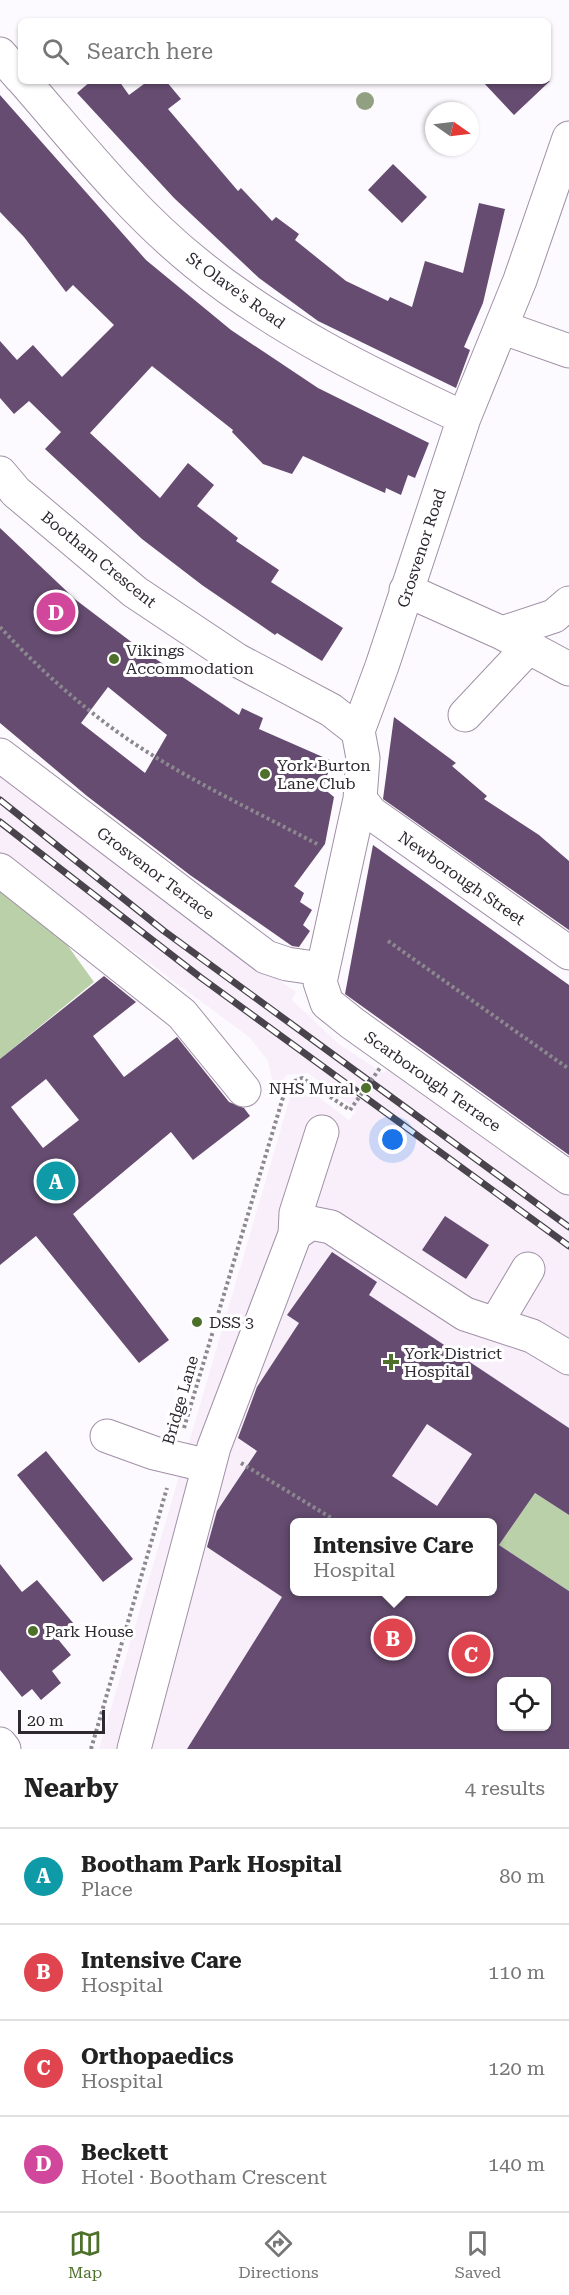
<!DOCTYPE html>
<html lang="en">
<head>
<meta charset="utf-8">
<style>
	body { margin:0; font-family:"Roboto Serif",serif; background:#f2f2f2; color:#222 }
	.controls { position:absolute; right:18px; bottom:18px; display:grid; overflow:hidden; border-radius:9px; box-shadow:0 2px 4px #0004 }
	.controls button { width:54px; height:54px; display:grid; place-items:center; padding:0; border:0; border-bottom:2px solid #e0e0e0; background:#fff; color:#222; font:30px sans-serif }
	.compass { position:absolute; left:425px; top:102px; width:54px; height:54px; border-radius:50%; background:#fff; box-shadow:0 2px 4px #0004; rotate:104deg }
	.scale { position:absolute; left:18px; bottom:15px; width:87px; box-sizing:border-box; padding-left:6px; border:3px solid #2e2831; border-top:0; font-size:16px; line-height:21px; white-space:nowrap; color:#2e2831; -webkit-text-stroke:4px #fff; paint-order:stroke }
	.you { position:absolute; left:393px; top:1140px; width:21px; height:21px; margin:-15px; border:4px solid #fff; border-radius:50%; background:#1a73e8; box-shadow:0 0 0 9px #1a73e833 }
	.badge { display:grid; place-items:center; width:39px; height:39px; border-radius:50%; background:#4d712b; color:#fff; font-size:20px; font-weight:700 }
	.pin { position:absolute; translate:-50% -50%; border:3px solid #fff; box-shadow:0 2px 6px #0006 }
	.popup { position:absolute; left:290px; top:1518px; width:207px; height:78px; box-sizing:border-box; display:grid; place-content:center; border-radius:9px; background:#fff; filter:drop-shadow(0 2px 4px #0005); font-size:20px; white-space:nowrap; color:#767676 }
	.popup b { font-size:22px; color:#222 }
	.popup::after { content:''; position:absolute; left:50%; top:100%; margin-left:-12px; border:12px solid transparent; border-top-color:#fff }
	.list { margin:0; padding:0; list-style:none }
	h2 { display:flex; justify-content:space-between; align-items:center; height:78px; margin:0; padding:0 24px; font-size:26px }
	h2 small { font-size:20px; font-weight:400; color:#767676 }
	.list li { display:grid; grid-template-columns:39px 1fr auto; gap:18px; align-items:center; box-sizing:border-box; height:96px; padding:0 24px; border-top:2px solid #e0e0e0 }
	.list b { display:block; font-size:22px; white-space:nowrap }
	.list p { margin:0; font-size:20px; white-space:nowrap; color:#767676 }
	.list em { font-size:20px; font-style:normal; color:#767676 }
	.icon { flex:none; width:33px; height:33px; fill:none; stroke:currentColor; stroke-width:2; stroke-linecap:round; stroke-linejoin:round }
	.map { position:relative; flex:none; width:569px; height:1749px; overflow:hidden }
	.search { position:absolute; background:#fff; box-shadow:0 2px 4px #0004; left:18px; right:18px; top:18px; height:66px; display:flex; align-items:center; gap:15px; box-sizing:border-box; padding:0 21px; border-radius:9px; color:#767676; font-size:22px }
	.sheet { height:462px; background:#fff }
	nav { display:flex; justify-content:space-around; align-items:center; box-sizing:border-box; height:84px; border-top:2px solid #e0e0e0; background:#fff; font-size:16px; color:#767676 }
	nav a { display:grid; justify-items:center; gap:3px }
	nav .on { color:#4d712b }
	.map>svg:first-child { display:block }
	.built { fill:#f8effb; fill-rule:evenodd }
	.green { fill:#b9d0a8 }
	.building { fill:#654c70; fill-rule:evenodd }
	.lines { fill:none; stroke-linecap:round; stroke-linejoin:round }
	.minor-casing { stroke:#a090a6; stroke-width:35 }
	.path { stroke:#8c888f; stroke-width:4; stroke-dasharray:3 3; stroke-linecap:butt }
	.minor { stroke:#fff; stroke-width:33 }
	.rail-casing { stroke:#49444c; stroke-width:7 }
	.rail { stroke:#fff; stroke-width:4.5; stroke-dasharray:14; stroke-linecap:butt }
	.path-bridge { stroke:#8c888f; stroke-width:4; stroke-dasharray:3 3; stroke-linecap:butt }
	.tree { fill:#91a081 }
	.poi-dot { fill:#4d712b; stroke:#fff; stroke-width:2 }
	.labels { text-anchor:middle; stroke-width:6; stroke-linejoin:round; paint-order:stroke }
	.street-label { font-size:16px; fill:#2e2831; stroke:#fff }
	.poi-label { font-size:16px; fill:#2e2831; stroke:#fff; text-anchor:start }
</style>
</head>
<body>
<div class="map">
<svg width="569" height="1749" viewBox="0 0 569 1749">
	<rect width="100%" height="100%" fill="#fdfaff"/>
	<!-- built -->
	<path class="built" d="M0,771L118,864L296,992L292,1000L339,1044L383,1073L389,1069L569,1196V1749H99L291,1094L312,1092L349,1120L357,1110L308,1073L287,1075L272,1094L273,1083L268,1061L249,1037L0,852ZM294,1522H492V1592H294ZM502,1682H546V1726H502Z"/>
	<!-- green -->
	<path class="green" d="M0,852L94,982L0,1059Z
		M535,1493L569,1515V1591L499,1545Z"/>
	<!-- building -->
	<path class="building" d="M91,81H119L129,95L148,81H166L181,99L168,109L238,191L241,188L272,221L276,217L299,234L295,240L346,281L388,301L390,297L412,307L425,261L463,273L479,203L505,209L483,303L464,347L470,350L456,388L318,321L259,278L174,198L77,93Z
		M482,81H550L514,115Z
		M0,95L146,260L231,330L318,388L429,443L415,478L408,475L401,495L386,488L385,493L303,456L292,474L263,464L232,432L233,430L152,366L90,433L160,498L188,463L214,485L197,506L238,538L236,541L279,570L271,582L343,628L322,661L277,633L275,635L202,585L142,539L45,449L61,432L29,401L14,414L0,398V341L17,360L33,345L62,377L114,325L73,285L66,292L24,237L0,212Z
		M393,164L427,197L402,223L368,190Z
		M0,528L76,600L138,647L239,715L242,708L263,718L259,729L332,761L323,788L334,797L325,844L294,886L304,893L300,902L312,910L303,925L310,931L299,947L292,946L190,875L87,796L0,723ZM108,687L167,735L145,773L81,723Z
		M394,717L456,763L452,766L487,796L484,799L539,835L569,861V930L383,799Z
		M373,845L569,985V1155L345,994Z
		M104,976L136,1002L93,1036L124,1077L177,1037L229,1102L244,1108L250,1116L193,1160L171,1132L73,1214L169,1340L139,1363L36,1236L0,1265V1059ZM46,1079L79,1120L43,1148L11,1107Z
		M445,1216L489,1245L466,1279L422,1250Z
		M332,1252L377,1282L369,1295L569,1428V1515L535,1493L499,1545L569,1591V1749H187L282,1597L207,1547L217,1511L257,1451L238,1438L257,1387L299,1323L287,1315ZM427,1424L472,1454L437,1506L392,1476ZM294,1522H492V1592H294ZM501,1682H546V1726H501Z
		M46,1451L133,1559L103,1582L17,1475Z
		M0,1564L22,1592L37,1580L74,1624L57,1638L71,1655L52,1671L61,1683L41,1700L32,1689L22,1697L0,1670Z"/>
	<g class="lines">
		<!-- minor casing -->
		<g class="minor-casing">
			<path id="minor" d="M0,54L21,78
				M24,81C78,143 131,211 196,263C277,329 370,374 464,418
				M569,138L520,280L464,418L382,666L358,731L363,758L360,799L320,982L327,1003L352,1023L569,1178
				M501,327L569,351
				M0,473L16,492L135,592L237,660L331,710L358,731
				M406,590L502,633L569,669
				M502,633L554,616L569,603
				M465,715L528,648
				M0,755L266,957L287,964L321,969
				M360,799L371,813L569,953
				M0,870L182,1014L244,1090
				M295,1234L296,1213L322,1132
				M496,1323L528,1269
				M107,1436L154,1453L209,1466
				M0,1744L4,1749
				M134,1749L214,1447L295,1234L311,1223L331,1227L465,1314L532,1336L569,1358"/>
		</g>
		<!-- path -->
		<path class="path" d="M0,627C35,665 74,700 116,731C179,776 251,809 319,845
			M388,941L569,1069
			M184,1428L284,1094L290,1083L302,1078L350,1110
			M241,1463L338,1522
			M91,1749L167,1488"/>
		<!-- minor -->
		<use href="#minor" class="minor"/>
		<!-- rail casing -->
		<g class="rail-casing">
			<path id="rail" d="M0,800L164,931L569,1227
				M0,822L200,977L569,1246"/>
		</g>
		<!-- rail -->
		<use href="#rail" class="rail"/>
		<!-- path-bridge -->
		<path class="path-bridge" d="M350,1110L380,1068"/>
	</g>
	<!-- trees -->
	<circle class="tree" cx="365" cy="101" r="9"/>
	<!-- markers -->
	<g class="poi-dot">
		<circle cx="114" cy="659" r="6"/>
		<circle cx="265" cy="774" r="6"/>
		<circle cx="366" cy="1088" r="6"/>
		<circle cx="197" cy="1322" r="6"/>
		<path d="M388 1353h6v6h6v6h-6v6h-6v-6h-6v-6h6z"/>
		<circle cx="33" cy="1631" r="6"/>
	</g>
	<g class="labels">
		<!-- street labels -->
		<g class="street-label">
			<text transform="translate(236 290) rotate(36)" y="6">St Olave's Road</text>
			<text transform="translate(421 548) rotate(-72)" y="6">Grosvenor Road</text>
			<text transform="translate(99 559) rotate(39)" y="6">Bootham Crescent</text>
			<text transform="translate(156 873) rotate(37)" y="6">Grosvenor Terrace</text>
			<text transform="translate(462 878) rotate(35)" y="6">Newborough Street</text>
			<text transform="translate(433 1081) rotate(35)" y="6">Scarborough Terrace</text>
			<text transform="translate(180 1400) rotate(-74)" y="6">Bridge Lane</text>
		</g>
		<!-- poi labels -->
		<g class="poi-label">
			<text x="126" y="656">Vikings<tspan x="126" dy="18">Accommodation</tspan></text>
			<text x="277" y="771">York Burton<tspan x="277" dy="18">Lane Club</tspan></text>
			<text x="354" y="1094" text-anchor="end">NHS Mural</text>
			<text x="209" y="1328">DSS 3</text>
			<text x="404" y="1359">York District<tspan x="404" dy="18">Hospital</tspan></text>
			<text x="45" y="1637">Park House</text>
		</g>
	</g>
</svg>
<div class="controls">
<button><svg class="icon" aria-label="locate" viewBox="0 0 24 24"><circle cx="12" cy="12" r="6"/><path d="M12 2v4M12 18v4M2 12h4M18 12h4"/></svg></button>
</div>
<svg class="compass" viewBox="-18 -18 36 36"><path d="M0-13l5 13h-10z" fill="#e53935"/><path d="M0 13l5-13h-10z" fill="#767676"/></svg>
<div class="scale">20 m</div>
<div class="you"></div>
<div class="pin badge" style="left:56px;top:1181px;background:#0f9aa8">A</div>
<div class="pin badge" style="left:393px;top:1638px;background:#e0444e">B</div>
<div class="popup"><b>Intensive Care</b>Hospital</div>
<div class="pin badge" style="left:471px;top:1654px;background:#e0444e">C</div>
<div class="pin badge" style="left:56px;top:612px;background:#d1479c">D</div>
<div class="search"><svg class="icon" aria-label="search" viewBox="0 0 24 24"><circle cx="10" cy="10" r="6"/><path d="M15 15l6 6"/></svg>Search here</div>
</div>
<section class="sheet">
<h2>Nearby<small>4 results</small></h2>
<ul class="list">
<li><span class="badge" style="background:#0f9aa8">A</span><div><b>Bootham Park Hospital</b><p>Place</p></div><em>80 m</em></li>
<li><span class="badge" style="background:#e0444e">B</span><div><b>Intensive Care</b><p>Hospital</p></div><em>110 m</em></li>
<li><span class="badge" style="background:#e0444e">C</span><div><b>Orthopaedics</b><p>Hospital</p></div><em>120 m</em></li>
<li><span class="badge" style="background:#d1479c">D</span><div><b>Beckett</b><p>Hotel · Bootham Crescent</p></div><em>140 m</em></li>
</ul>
</section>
<nav>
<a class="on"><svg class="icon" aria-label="map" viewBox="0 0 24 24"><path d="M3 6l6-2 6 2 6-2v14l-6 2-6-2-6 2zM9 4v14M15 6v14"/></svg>Map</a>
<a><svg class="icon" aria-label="directions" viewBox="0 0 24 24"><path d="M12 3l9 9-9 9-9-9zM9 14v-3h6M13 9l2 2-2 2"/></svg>Directions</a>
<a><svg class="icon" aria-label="saved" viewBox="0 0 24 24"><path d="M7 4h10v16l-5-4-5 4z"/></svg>Saved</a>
</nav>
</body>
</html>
